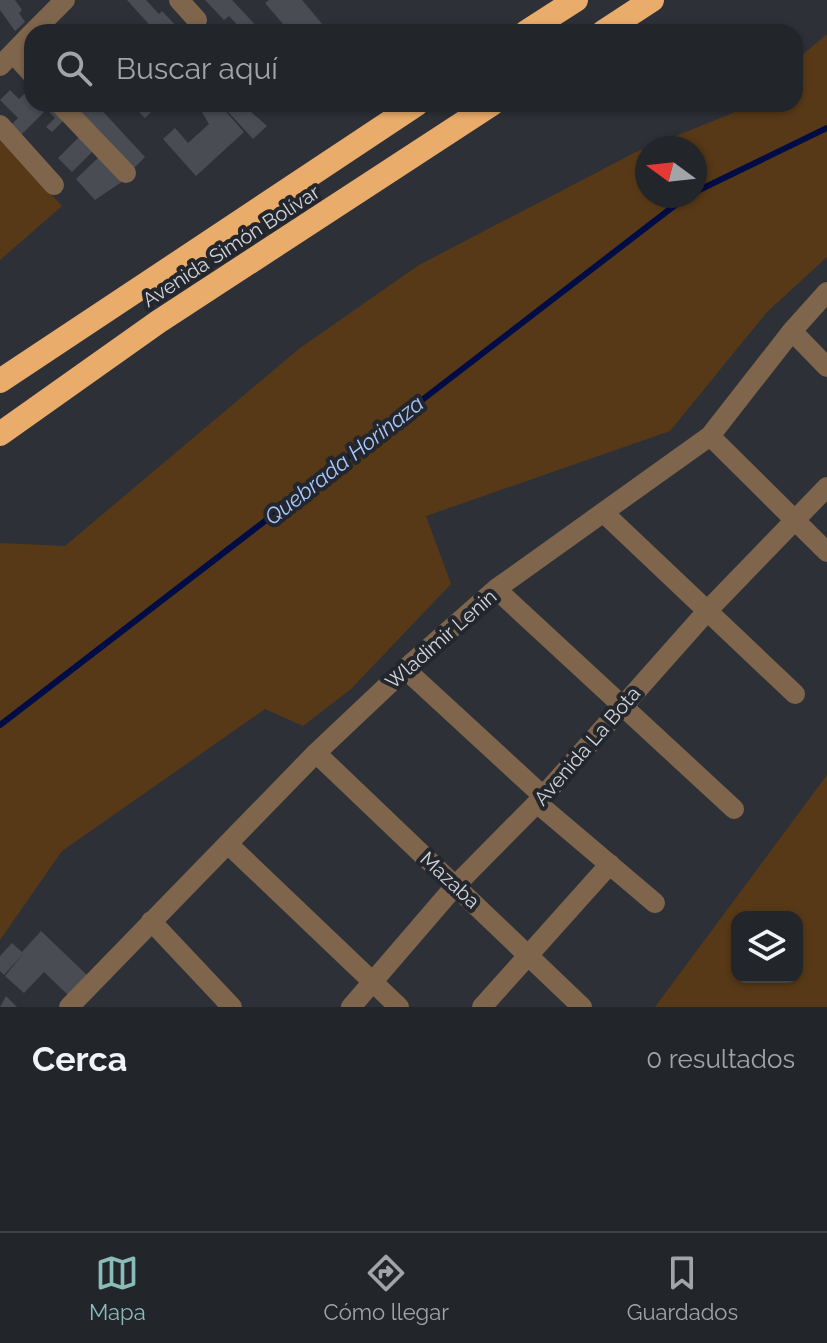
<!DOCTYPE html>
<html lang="es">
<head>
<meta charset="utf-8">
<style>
	body { margin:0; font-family:Raleway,sans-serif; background:#2a2d31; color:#f1f3f6 }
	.controls { position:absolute; right:24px; bottom:24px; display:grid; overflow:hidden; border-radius:16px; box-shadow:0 2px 6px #0004 }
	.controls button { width:72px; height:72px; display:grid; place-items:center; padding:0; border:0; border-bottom:2px solid #3f4246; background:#222529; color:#f1f3f6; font:40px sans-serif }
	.compass { position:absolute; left:635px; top:136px; width:72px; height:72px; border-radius:50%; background:#222529; box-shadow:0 2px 6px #0004; rotate:285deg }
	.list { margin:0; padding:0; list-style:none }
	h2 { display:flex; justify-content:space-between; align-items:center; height:104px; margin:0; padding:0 32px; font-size:34px }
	h2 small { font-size:26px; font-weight:400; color:#a2a5a8 }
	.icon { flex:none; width:44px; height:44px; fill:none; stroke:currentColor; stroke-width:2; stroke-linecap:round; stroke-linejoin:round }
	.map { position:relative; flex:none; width:827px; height:1007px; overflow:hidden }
	.search { position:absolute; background:#222529; box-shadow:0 2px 6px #0004; left:24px; right:24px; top:24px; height:88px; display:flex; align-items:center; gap:20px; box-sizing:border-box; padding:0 28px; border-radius:24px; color:#a2a5a8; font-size:30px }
	.sheet { height:224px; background:#222529 }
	nav { display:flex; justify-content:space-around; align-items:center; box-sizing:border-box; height:112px; border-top:2px solid #3f4246; background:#222529; font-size:22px; color:#a2a5a8 }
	nav a { display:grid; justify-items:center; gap:4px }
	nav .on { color:#8bbbb9 }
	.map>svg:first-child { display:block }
	.green { fill:#573917; fill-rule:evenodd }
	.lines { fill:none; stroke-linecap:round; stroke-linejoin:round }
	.stream { stroke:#000c46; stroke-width:6 }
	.building { fill:#494d53 }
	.minor { stroke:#7e654c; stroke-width:20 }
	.highway { stroke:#eaac6a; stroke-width:24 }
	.labels { text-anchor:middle; stroke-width:8; stroke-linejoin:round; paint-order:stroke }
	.street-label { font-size:20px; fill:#d1d4d8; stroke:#23272d }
	.water-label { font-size:22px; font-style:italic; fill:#a9c7fe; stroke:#23272d }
</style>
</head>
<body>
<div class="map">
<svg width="827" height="1007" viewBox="0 0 827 1007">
	<rect width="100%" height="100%" fill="#2d3137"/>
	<!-- green -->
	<path class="green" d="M827,34V257L767,312L670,431L426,516L451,584L351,689L303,726L265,709L62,851L0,940V543L65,546L300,348L419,265L636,152L733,113L744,104H795V61ZM695,148V196H647V148Z
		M0,138L62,206L0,260Z
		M827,775V1007H655ZM797,917V977H737V917Z"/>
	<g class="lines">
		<!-- stream -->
		<path class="stream" d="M695,192L827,128
			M0,725L687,196"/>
	</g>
	<!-- building -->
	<path class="building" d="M0,0H15L22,10L19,13L25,22L15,31L0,10Z
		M127,0H146L159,14L162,11L182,32H156Z
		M205,0H232L262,32H240L242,30L229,16L224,20Z
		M269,0H302L323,25L316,32H290L265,3Z
		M32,86V104L50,106L20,136L10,126L18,118L0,100L10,90L19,99Z
		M80,104H96L145,157L132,170L75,109Z
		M131,104H151L155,108L145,118Z
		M197,104H219L244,132L196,176L163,139L175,128L188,143L209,124Z
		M221,104H242L267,126L253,139Z
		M54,106L66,118L52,132L46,127L55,118L49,112Z
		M79,137L93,151L72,172L58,158Z
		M100,156L123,181L95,200L76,179Z
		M41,931L87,975L68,995L44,972L24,993L5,976L24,953L4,975L0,971V956L12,943L22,952Z
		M6,996L17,1007H0Z"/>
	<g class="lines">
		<!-- minor -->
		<path class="minor" d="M179,0L197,20
			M33,32L65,0
			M13,53L32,74
			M0,66L32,33
			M60,104L126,173
			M0,125L54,185
			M792,331L827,367
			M710,436L827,552
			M605,514L795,694
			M496,589L734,809
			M405,669L543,796
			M316,753L582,1007
			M537,803L655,903
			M228,844L399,1007
			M151,921L232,1007
			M69,1007L316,753L405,669L496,589L710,436L792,331L827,292
			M351,1007L456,885L537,803L709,609L827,487
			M482,1007L610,864"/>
		<!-- highway -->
		<path class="highway" d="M526,32L576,0
			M603,32L652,0
			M0,381L417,104
			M0,434L158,322L492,104"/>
	</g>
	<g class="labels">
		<!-- street labels -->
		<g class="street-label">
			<text transform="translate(231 246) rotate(-33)" y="7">Avenida Simón Bolívar</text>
			<text transform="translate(441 639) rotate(-41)" y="7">Wladimir Lenin</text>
			<text transform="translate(587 746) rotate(-49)" y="7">Avenida La Bota</text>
			<text transform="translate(450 880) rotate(43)" y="7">Mazaba</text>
		</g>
		<!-- water labels -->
		<g class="water-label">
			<text transform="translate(344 460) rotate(-38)" y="8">Quebrada Horinaza</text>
		</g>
	</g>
</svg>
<div class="controls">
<button><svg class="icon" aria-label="layers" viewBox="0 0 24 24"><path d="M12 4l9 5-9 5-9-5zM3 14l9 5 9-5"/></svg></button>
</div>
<svg class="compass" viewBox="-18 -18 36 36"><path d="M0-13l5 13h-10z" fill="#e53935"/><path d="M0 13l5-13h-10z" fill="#a2a5a8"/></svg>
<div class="search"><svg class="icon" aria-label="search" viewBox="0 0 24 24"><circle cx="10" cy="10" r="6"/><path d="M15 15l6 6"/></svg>Buscar aquí</div>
</div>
<section class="sheet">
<h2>Cerca<small>0 resultados</small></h2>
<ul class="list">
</ul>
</section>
<nav>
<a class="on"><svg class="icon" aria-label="map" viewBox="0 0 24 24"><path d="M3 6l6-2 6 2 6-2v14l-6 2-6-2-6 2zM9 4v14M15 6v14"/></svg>Mapa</a>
<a><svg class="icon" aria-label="directions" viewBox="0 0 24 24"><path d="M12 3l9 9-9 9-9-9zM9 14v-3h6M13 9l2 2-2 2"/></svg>Cómo llegar</a>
<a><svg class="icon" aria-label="saved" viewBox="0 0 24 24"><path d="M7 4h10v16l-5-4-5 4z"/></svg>Guardados</a>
</nav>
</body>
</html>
